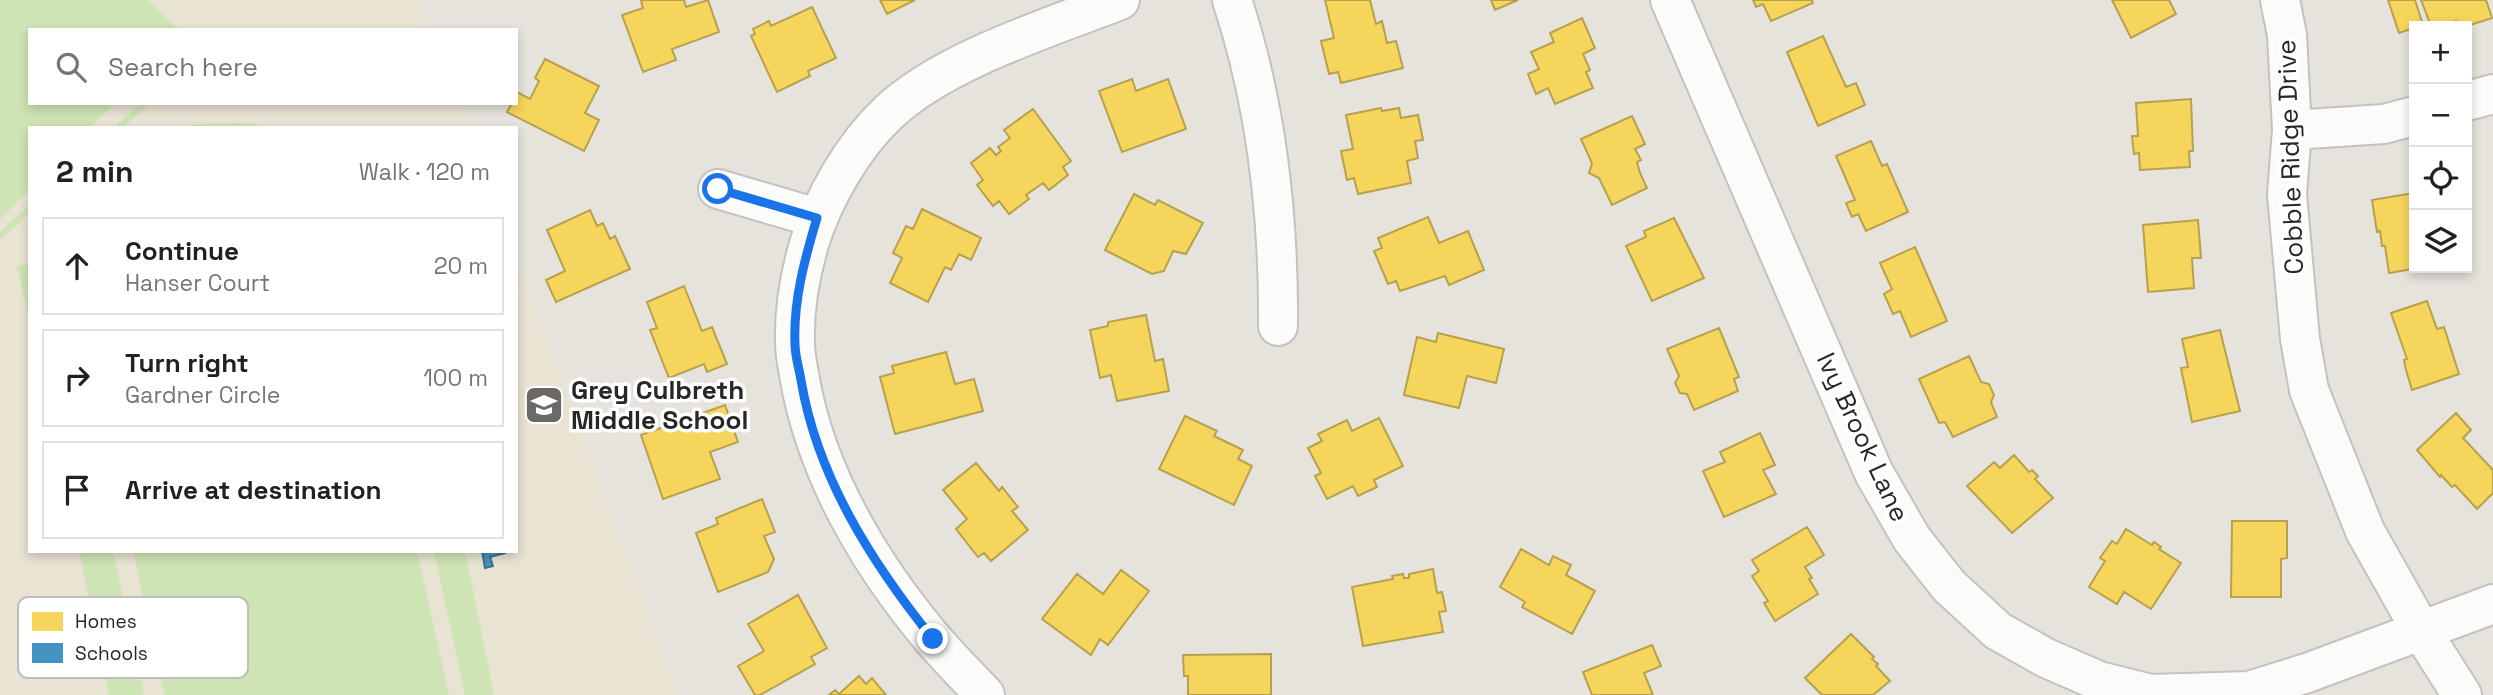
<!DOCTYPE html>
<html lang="en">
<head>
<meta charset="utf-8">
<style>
	body { margin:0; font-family:"Space Grotesk",sans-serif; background:#f2f2f2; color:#202124 }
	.controls { position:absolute; right:21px; top:21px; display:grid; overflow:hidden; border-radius:0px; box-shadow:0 4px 10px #0003 }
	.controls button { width:63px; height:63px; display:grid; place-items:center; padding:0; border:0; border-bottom:2px solid #e0e0e0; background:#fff; color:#202124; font:35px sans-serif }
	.stop { position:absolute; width:21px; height:21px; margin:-16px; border:5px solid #1a73e8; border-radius:50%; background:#fff }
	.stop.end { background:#1a73e8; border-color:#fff; box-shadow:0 2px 7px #0008 }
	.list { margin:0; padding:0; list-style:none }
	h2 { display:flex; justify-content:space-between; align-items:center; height:91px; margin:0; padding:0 28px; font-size:30px }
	h2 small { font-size:23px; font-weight:400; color:#757577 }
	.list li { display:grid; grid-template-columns:46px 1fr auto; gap:21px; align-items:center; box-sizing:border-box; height:98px; margin:0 14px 14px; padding:0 14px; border:2px solid #e0e0e0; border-radius:0px }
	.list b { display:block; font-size:26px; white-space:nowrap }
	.list p { margin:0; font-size:23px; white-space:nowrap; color:#757577 }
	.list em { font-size:23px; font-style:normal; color:#757577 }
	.icon { flex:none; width:38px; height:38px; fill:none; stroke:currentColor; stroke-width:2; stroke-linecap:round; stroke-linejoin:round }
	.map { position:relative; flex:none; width:2493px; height:695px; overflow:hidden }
	.search { position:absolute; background:#fff; box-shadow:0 4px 10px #0003; left:28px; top:28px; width:490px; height:77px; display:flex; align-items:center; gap:18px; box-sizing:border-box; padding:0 24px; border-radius:0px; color:#757577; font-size:26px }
	.panel { position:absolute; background:#fff; box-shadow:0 4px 10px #0003; left:28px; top:126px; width:490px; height:427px; border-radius:0px }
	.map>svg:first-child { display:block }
	.education { fill:#e8e3d2 }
	.pitch { fill:#cee4b4 }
	.homes { fill:#f6d55c; stroke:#b8a14c; stroke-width:2 }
	.schools { fill:#4393c3; stroke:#3b7394; stroke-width:2 }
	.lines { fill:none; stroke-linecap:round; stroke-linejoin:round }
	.minor-casing { stroke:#c3c2c1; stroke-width:42 }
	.minor { stroke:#fbfbfa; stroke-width:38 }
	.route { stroke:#1a73e8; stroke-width:9 }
	.labels { text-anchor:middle; stroke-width:7; stroke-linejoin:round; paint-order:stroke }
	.street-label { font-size:26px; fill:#272727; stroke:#fff }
	.poi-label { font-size:26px; font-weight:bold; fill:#272727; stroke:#fff; text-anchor:start }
	.key { fill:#fff; stroke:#bebebe; stroke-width:2 }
	.key-label { font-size:19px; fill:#272727 }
</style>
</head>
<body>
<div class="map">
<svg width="2493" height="695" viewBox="0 0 2493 695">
	<rect width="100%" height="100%" fill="#e6e3dc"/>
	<!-- education -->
	<path class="education" d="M0,0H420L431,30H30V103H459L468,128H30V551H516V258L679,695H0Z"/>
	<!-- pitch -->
	<path class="pitch" d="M0,0H148L179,30H30V103H114L90,128H30V189L0,219Z
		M140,103H150L123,128H114Z
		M250,123L267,128H172L199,124Z
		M30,204V213L0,240V232Z
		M30,263V322L17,266Z
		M79,551H113L144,695H109Z
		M133,551H417L449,695H165Z
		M434,551H465L494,695H465Z"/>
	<!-- homes -->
	<path class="homes" d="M644,0H684L686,7L708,0L719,32L672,49L676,60L643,72L622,15L643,8L641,1Z
		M880,0H915L887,14Z
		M1325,0H1370L1376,24L1382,21L1387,43L1396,41L1403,68L1341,83L1338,72L1329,74L1321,41L1334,38Z
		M1491,0H1518L1495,10Z
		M1753,0H1812L1813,3L1771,21L1763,4L1756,7Z
		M2112,0H2169L2176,14L2131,38Z
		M2388,0H2415L2423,25L2399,33Z
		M2421,0H2486L2492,18L2467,26H2458L2456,21L2442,26H2431Z
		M812,7L836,58L808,71L810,76L777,92L751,36L755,34L753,29L769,21L771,26Z
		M1582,18L1595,48L1583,54L1590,70L1586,72L1593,88L1555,104L1548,88L1536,94L1528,74L1539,69L1531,52L1554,42L1550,33Z
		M1823,36L1846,87L1856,83L1865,105L1818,126L1787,52Z
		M545,59L599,86L585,113L599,120L584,151L507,112L512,103H516L517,92L530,99L539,81L535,78Z
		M1132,79L1136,91L1168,79L1186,129L1122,152L1099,91Z
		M2191,99L2193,151H2189L2190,167L2140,170L2139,153L2134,154L2132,136H2138L2136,103Z
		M1381,108L1382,111L1399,108L1401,118L1418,115L1423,140L1415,141L1418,158L1407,161L1411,183L1358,194L1354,178L1347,180L1341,151L1353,149L1346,115Z
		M1033,109L1071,161L1063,167L1068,175L1049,190L1043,183L1026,195L1029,199L1009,214L999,201L993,206L977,185L983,180L971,163L990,148L996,155L1001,151L998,147L1010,138L1004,130Z
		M1632,116L1645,144L1635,149L1641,160L1637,162L1640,173L1647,188L1612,205L1599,178L1589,173L1592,163L1581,139Z
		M1871,141L1882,166L1887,164L1908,212L1866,231L1858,214L1852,217L1846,203L1855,200L1836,156Z
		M2414,193V268H2418L2389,273L2385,246H2382L2380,231L2377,232L2372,200Z
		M1134,194L1155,205L1158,200L1203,223L1186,254L1173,251L1164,271L1152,274L1105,250Z
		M922,209L981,238L971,260L959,254L951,270L945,267L928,302L890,283L902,258L893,253L906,226L913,229Z
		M590,210L597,226L603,223L610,239L615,236L630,269L556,302L546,280L565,271L547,230Z
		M1428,217L1439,243L1468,231L1484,270L1449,285L1445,276L1400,291L1396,281L1388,284L1374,251L1382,248L1378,238Z
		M1674,218L1704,278L1652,301L1626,246L1646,237L1644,231Z
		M2198,220L2201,258H2192L2194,288L2148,292L2143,225Z
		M1915,247L1947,321L1911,337L1900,311L1893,314L1884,294L1892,289L1880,263Z
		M684,286L702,331L712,327L727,364L707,372L704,364L669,378L650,330L657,328L647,302Z
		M2427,301L2437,329L2444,327L2459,374L2412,390L2406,370L2404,360L2407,359L2391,313Z
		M1146,315L1155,361L1163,359L1169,391L1117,401L1111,375L1100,378L1090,330L1108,326V322Z
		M1719,328L1739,377L1734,379L1738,391L1694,410L1687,394L1680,393L1675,383L1679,376L1667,349Z
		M2220,330L2240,411L2192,422L2181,368L2188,367L2182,339Z
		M1438,333L1504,349L1496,383L1467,376L1459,408L1404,395L1417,337L1436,342Z
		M946,352L955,384L974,379L983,411L895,434L880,377L894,373L892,366Z
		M1969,356L1981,382L1989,384L1994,395L1991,402L1997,417L1953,437L1945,422L1939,423L1919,379Z
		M725,405L738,442L710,452L720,479L663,499L641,435Z
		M2456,413L2471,430L2463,438L2493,470V493L2477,509L2455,485L2452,487L2441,475L2440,477L2417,450Z
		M1185,416L1217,431L1214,436L1243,450L1238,459L1252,466L1234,505L1159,469Z
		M1379,418L1403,466L1374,480L1377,487L1358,496L1353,486L1327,499L1315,476L1321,473L1308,448L1322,441L1318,434L1347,420L1352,431Z
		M1760,433L1775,465L1763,470L1776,494L1724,517L1703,471L1725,462L1720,452Z
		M2014,455L2029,472L2032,470L2038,476L2035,479L2053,498L2012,533L1967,486L1994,462L2000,468Z
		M976,463L999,491L1002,487L1018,507L1012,511L1028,530L991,561L984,553L978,557L956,529L967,519L943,490Z
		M762,499L775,532L764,536L774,559L768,572L718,592L696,533L718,524L716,518Z
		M2232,521H2287V558L2281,559V597H2231Z
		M1807,527L1824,555L1805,567L1812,578L1809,579L1818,594L1775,621L1764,603L1768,601L1752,576L1759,571L1752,560Z
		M2126,529L2152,545L2154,542L2161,547L2159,549L2181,563L2151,609L2124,592L2117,604L2089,587L2105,561L2100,558L2112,541L2117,544Z
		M1521,549L1549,565L1553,556L1571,565L1566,575L1595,591L1572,634L1522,607L1525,602L1500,587Z
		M1433,569L1437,593L1442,592L1446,611L1439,612L1443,632L1363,646L1352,587L1393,579L1392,576L1403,574L1404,578H1409V574Z
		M1121,570L1149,591L1108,645L1100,639L1091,655L1042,619L1077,574L1103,594Z
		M798,595L827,648L811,657L815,664L760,695H755L738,666L764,651L748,624Z
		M1851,634L1874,657L1872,659L1878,664L1876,666L1890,681L1873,695H1822L1805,678Z
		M1652,645L1661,666L1644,673L1653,695H1592L1583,672Z
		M1271,654V695H1188V676H1184L1183,655Z
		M859,676L866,684L872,678L886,695H829L835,690L839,694Z"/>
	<!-- schools -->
	<path class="schools" d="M482,551H504L505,553L490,557L493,566L485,568Z"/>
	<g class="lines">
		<!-- minor casing -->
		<g class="minor-casing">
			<path id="minor" d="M1232,0C1267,106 1279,215 1278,326
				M1670,0L1874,473L1912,539L1949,586L1998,631L2046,658L2099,681L2151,694L2249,691L2307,673L2493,604
				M2280,0L2287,35L2292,130L2287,194L2300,339L2309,390L2365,531L2422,632L2462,695
				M2467,101L2493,94
				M2292,130L2384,124L2414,116
				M718,189L817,218
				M985,695C967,676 948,657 931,637C870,564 817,475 800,380C798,368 795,355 795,343C794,310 800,275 809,244C823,198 853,146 888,113C944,60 1049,28 1120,0"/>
		</g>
		<!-- minor -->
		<use href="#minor" class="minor"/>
	</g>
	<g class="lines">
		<!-- route -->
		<path class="route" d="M718,189L817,218C805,258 793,301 795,344C795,356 799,368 801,380C817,477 872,563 933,639"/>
	</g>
	<!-- icons -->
	<defs>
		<g id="school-square" transform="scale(2.0125)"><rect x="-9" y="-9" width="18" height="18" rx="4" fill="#6a6966" stroke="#fff"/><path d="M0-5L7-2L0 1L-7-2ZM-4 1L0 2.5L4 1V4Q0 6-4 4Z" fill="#fff"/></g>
	</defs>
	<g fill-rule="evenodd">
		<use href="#school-square" x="544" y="405"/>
	</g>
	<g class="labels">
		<!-- street labels -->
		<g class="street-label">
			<text transform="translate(2290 157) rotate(-92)" y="9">Cobble Ridge Drive</text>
			<text transform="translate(1863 437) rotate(65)" y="9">Ivy Brook Lane</text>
		</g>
		<!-- poi labels -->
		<g class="poi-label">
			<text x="571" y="399">Grey Culbreth<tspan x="571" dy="30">Middle School</tspan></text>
		</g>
	</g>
	<!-- legend -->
	<rect x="18" y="597" width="230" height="81" rx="10" class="key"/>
	<rect x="32" y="612" width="31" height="19" fill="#f6d55c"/>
	<rect x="32" y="643" width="31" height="20" fill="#4393c3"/>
	<g class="key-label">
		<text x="75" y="628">Homes</text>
		<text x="75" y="660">Schools</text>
	</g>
</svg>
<div class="controls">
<button>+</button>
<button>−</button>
<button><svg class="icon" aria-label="locate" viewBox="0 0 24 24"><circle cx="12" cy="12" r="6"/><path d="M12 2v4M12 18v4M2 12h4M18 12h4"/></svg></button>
<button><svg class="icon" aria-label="layers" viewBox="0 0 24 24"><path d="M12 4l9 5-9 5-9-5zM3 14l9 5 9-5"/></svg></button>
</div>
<div class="stop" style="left:718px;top:189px"></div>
<div class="stop end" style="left:933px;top:639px"></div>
<div class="search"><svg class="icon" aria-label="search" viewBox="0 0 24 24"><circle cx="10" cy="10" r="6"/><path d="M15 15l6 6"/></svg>Search here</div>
<section class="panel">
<h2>2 min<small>Walk · 120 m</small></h2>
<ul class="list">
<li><svg class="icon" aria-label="ahead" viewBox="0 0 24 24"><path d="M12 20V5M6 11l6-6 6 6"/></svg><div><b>Continue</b><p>Hanser Court</p></div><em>20 m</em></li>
<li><svg class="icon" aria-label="right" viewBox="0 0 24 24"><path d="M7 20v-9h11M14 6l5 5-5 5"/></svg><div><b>Turn right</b><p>Gardner Circle</p></div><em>100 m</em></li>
<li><svg class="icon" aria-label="arrive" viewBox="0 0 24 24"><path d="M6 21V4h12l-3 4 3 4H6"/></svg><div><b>Arrive at destination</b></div></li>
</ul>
</section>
</div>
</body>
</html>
